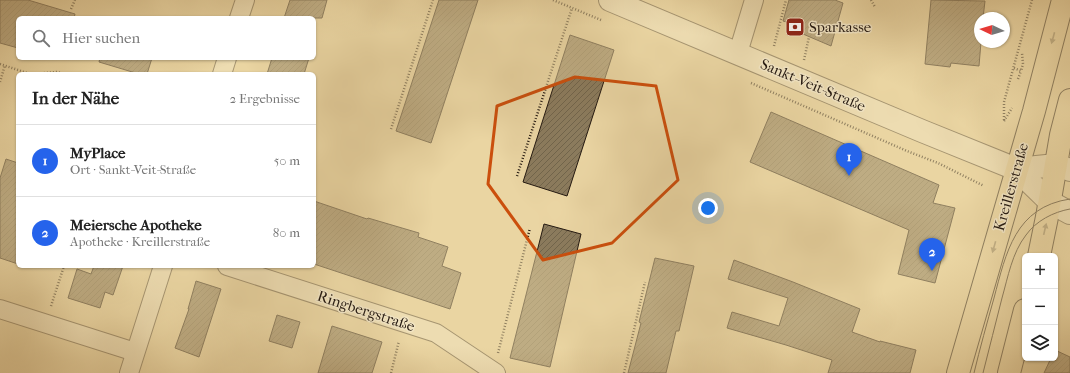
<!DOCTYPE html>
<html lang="de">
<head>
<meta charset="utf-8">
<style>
	body { margin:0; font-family:"IM FELL French Canon",serif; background:#f2f2f2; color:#222 }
	.controls { position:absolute; right:12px; bottom:12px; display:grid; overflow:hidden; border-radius:6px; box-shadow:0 1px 3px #0004 }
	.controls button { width:36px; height:36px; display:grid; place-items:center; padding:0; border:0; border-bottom:1px solid #e0e0e0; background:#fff; color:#222; font:20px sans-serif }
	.compass { position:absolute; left:974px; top:12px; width:36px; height:36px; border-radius:50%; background:#fff; box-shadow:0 1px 3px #0004; rotate:274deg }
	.you { position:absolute; left:708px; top:208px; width:14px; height:14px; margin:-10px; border:3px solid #fff; border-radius:50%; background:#1a73e8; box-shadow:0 0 0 6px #1a73e833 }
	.badge { display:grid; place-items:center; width:26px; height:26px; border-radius:50%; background:#2563eb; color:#fff; font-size:13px; font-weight:700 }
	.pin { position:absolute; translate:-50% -33px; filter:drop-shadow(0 1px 2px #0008) }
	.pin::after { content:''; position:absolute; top:21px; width:14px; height:12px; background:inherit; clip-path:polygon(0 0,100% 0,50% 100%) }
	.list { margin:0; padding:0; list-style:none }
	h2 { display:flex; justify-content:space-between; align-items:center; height:52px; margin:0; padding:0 16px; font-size:17px }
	h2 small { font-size:13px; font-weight:400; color:#767676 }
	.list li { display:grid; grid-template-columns:26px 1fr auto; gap:12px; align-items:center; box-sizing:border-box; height:72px; padding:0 16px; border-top:1px solid #e0e0e0 }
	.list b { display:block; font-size:15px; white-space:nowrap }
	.list p { margin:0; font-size:13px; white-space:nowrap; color:#767676 }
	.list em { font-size:13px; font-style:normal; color:#767676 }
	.icon { flex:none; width:22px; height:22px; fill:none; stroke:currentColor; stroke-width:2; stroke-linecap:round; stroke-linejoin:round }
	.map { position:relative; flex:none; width:1070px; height:373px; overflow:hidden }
	.search { position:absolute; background:#fff; box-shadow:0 1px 3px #0004; left:16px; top:16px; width:300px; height:44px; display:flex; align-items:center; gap:10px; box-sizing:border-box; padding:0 14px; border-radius:6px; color:#767676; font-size:15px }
	.panel { position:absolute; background:#fff; box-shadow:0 1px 3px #0004; left:16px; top:72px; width:300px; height:196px; border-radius:6px }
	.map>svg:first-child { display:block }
	.building { fill:url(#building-hatch); stroke:#241911 }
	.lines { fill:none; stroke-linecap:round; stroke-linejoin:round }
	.minor-casing { stroke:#564836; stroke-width:20 }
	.tertiary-casing { stroke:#564836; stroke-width:24 }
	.primary-casing { stroke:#241911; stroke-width:24 }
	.path { stroke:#241911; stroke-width:2.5; stroke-dasharray:1 2; stroke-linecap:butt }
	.minor { stroke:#f1e4c3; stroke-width:18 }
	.tertiary { stroke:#f1e4c3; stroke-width:22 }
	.primary { stroke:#ead5a3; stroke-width:22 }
	.tram { stroke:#241911; stroke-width:1 }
	.oneway { fill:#918061 }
	.marked { fill:none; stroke:#cb4f0d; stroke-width:3; stroke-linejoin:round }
	.labels { text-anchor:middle; stroke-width:3; stroke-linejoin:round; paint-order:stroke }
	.poi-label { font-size:15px; fill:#241911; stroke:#f1e4c3; text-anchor:start }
	.street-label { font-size:15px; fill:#241911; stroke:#f1e4c3 }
</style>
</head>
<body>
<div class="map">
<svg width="1070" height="373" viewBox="0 0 1070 373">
	<defs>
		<pattern id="building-hatch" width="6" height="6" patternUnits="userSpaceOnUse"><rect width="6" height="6" fill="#8b7b5d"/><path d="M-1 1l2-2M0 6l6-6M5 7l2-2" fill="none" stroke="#71644b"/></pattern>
	</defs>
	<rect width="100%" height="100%" fill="#ead5a3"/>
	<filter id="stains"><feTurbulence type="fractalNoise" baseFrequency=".005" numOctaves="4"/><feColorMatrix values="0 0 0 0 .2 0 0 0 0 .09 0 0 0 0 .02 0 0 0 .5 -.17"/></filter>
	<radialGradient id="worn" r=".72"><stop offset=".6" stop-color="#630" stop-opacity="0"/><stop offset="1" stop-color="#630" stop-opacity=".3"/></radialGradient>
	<!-- building -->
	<path class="building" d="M0,0H28L75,14L74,18H18V48L0,43Z
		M290,0H327L322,18H284Z
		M439,0H478L431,143L396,131Z
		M789,0H835L843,3L831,46L789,28L790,23L783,21Z
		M931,0L985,1L983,18H980V42H981L979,66L951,63L950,67L925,64Z
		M570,35L614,50L567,196L523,182Z
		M100,58H152L147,74H139L99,62Z
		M272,58H309L304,74H267Z
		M771,112L939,185L933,203L955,208L935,283L898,274L909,230L750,162Z
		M6,159L18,163V264L0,258V178Z
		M314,201L367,219L368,218L419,233L418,237L448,247L442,266L461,273L450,309L314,264Z
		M544,224L581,234L550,367L510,358Z
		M655,258L694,266L679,331H676L666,373H628L641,323L639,322Z
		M734,260L793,282L860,309L852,332L880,342V341L916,350L910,373H828L832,360L786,345L727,328L732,312L779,326L788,298L728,279Z
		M94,266H123L113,295L105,292L100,308L68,298L77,269L91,274Z
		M196,281L221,289L199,357L175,348L189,309H188Z
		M277,315L300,322L292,348L269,341Z
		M332,326L382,342L372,373H318Z
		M1055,350L1070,357V373H1044L1051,358H1055Z"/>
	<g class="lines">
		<!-- minor casing -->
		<g class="minor-casing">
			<path id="minor" d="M239,18L245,0
				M738,53L754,0
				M222,74L227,58
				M227,266L436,333L496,373
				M0,309L135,352
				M129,373L163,266"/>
		</g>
		<!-- tertiary casing -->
		<g class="tertiary-casing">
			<path id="tertiary" d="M610,0L922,131L1016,169L1050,202L1070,213
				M1016,169L1056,165L1070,170"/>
		</g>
		<!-- primary casing -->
		<g class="primary-casing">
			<path id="primary" d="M1039,256L1047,217L1061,135L1070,100
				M958,373L1034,111L1063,0
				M1009,373L1025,310"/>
		</g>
		<!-- path -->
		<path class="path" d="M553,0L601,20
			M871,0L875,7
			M71,9L75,0
			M774,46L786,0
			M804,60L809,37
			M0,64L30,74
			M1014,68L1021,71L1023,64L1022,53
			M32,74L57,72L64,74
			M1018,79L1021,71
			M0,82L5,65
			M751,83L907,151L938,163L984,186
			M1004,120V102L1032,0
			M1004,121L1012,108
			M391,129L433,0
			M517,176L572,8
			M51,306L64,266
			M498,353L530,228
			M391,373L399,341
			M624,373L645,282"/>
		<!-- minor -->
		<use href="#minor" class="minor"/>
		<!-- tertiary -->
		<use href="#tertiary" class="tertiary"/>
		<!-- primary -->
		<use href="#primary" class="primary"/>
		<!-- tram -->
		<path class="tram" d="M974,373C980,348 987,323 994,298C1006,253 1015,207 1070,199
			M983,373C989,348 996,323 1002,298C1008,277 1012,253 1026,235C1036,221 1053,212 1070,209"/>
	</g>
	<!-- one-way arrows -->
	<defs><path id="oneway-solid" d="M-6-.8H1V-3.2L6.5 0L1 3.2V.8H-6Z"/></defs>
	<g class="oneway">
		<use href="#oneway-solid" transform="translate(1053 38) rotate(105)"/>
		<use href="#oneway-solid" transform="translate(1045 229) rotate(-77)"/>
		<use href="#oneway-solid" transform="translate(994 247) rotate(106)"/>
	</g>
	<!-- marked area -->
	<path d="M0 0H1070V373H0ZM575,77L656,86L678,180L612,243L543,260L488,184L497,106Z" fill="#ead5a3" fill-opacity=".55" fill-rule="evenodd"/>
	<path class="marked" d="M575,77L656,86L678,180L612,243L543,260L488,184L497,106Z"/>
	<!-- icons -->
	<defs>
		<g id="bank-square" transform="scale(1)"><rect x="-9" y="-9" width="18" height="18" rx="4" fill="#8f2418" stroke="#f1e4c3"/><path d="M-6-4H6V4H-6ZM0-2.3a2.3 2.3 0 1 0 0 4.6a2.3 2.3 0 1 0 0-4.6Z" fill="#fff"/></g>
	</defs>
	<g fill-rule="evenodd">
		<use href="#bank-square" x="795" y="27"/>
	</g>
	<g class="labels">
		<!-- poi labels -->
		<g class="poi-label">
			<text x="809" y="32">Sparkasse</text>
		</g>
		<!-- street labels -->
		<g class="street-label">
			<text transform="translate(813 85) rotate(23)" y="5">Sankt-Veit-Straße</text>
			<text transform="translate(1011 187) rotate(-74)" y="5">Kreillerstraße</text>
			<text transform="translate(366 311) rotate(18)" y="5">Ringbergstraße</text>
		</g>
	</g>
	<rect width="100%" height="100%" filter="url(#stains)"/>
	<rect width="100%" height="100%" fill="url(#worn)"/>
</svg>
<div class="controls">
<button>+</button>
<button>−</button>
<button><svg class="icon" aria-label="layers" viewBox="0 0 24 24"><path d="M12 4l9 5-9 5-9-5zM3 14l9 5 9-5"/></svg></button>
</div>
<svg class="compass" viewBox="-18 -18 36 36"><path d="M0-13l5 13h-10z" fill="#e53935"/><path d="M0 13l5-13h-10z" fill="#767676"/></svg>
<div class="you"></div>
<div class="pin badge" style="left:849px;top:176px">1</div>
<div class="pin badge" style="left:932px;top:271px">2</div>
<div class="search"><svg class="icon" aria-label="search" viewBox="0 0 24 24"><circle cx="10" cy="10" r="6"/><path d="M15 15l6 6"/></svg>Hier suchen</div>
<section class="panel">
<h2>In der Nähe<small>2 Ergebnisse</small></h2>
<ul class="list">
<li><span class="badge">1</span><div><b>MyPlace</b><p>Ort · Sankt-Veit-Straße</p></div><em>50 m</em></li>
<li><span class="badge">2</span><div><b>Meiersche Apotheke</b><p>Apotheke · Kreillerstraße</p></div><em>80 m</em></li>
</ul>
</section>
</div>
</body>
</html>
